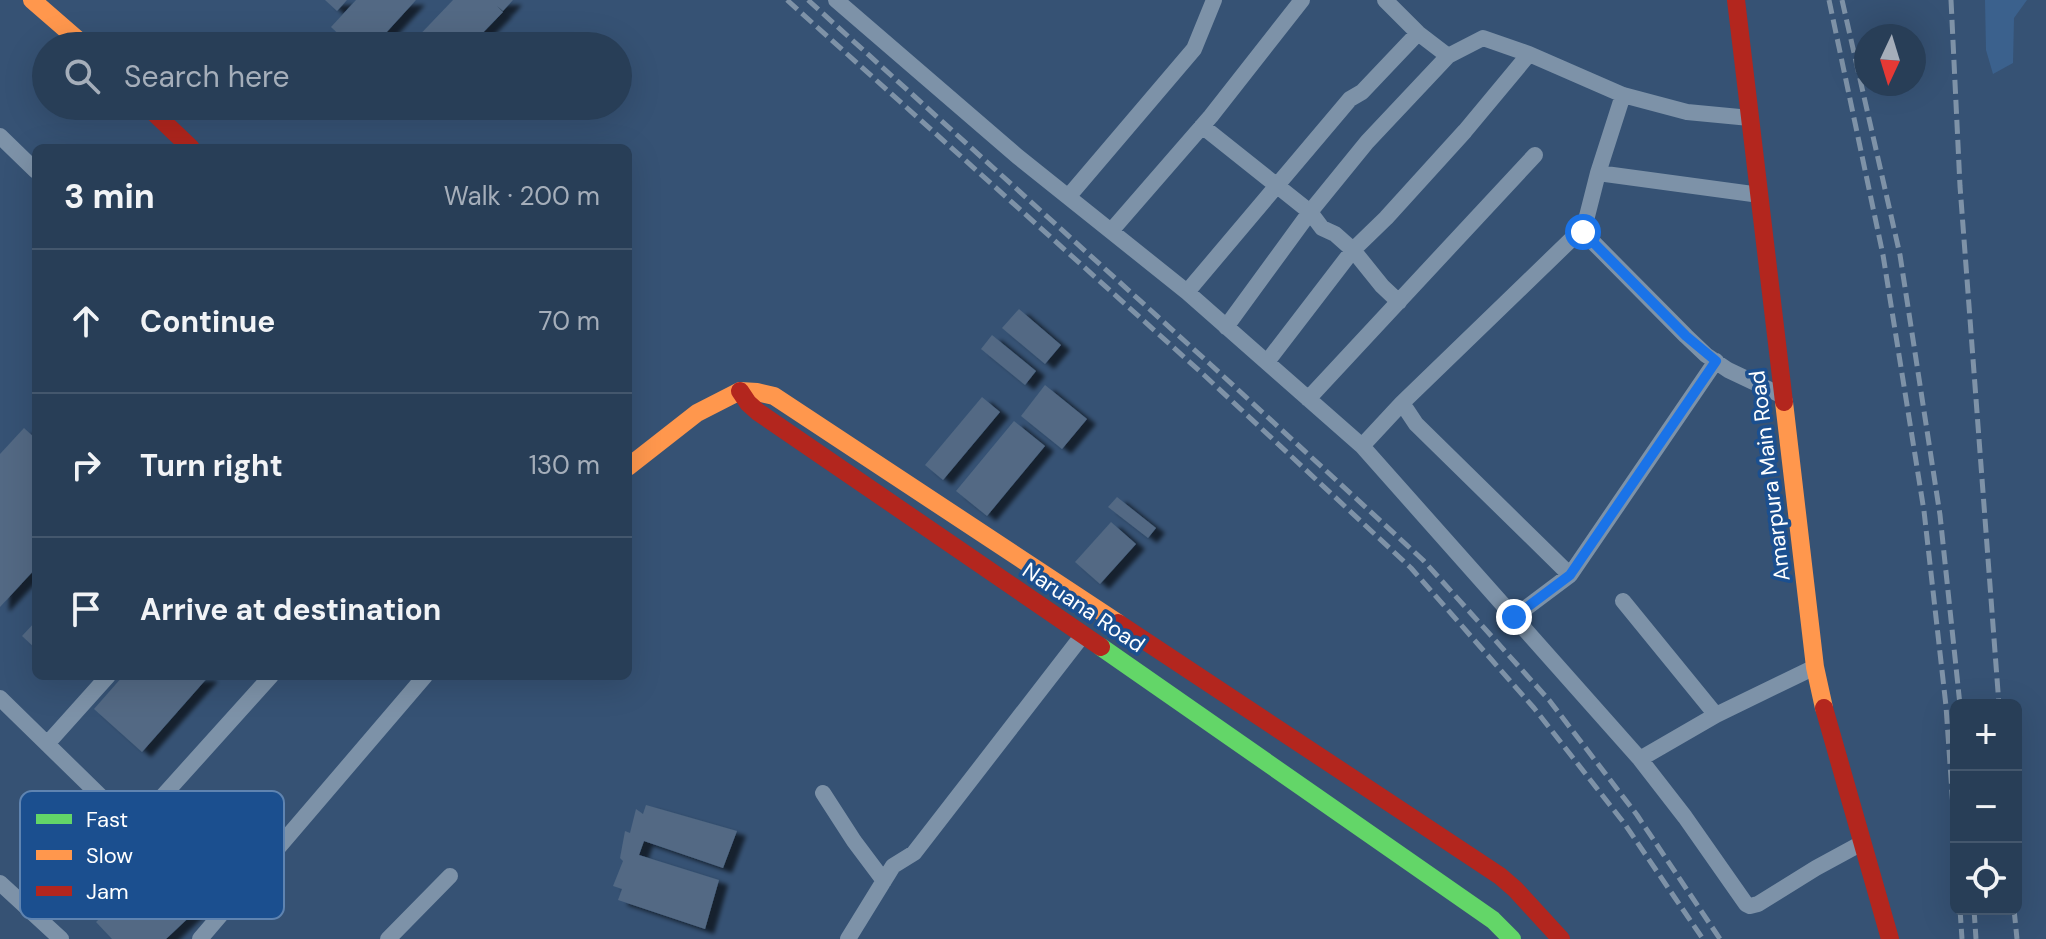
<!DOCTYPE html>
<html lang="en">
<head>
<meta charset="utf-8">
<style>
	body { margin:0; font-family:"DM Sans",sans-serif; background:#344961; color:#f1f3f6 }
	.controls { position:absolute; right:24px; bottom:24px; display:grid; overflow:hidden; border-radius:12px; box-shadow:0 8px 32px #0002 }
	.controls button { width:72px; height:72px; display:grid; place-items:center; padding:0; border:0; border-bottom:2px solid #44576d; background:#283e57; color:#f1f3f6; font:40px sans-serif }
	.compass { position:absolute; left:1854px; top:24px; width:72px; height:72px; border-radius:50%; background:#283e57; box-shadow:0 8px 32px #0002; rotate:184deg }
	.stop { position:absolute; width:24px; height:24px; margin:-18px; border:6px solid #1a73e8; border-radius:50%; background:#fff }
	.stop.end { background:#1a73e8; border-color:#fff; box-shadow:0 2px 8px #0008 }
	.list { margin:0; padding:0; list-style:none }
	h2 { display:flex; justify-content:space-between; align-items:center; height:104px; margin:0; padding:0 32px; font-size:34px }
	h2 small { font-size:26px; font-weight:400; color:#a5aeba }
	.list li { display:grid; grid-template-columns:52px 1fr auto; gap:24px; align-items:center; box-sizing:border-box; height:144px; padding:0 32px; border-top:2px solid #44576d }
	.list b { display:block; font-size:30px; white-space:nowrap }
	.list em { font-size:26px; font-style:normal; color:#a5aeba }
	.icon { flex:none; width:44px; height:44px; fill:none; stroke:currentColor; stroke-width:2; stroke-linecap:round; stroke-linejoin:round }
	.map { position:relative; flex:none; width:2046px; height:939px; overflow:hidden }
	.search { position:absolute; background:#283e57; box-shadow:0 8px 32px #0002; left:32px; top:32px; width:600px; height:88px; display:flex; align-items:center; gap:20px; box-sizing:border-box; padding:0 28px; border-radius:44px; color:#a5aeba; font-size:30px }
	.panel { position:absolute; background:#283e57; box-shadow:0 8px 32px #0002; left:32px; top:144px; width:600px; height:536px; border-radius:12px }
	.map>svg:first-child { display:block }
	.water { fill:#3b618d }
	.building { fill:#526984; filter:url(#shadow) }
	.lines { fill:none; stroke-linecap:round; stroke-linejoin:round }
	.street { stroke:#7d92a8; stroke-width:16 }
	.fast { stroke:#63d668; stroke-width:18 }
	.slow { stroke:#ff974d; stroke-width:18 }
	.jam { stroke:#b3261e; stroke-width:18 }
	.rail { stroke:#7e92a7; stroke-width:5; stroke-dasharray:14 6; stroke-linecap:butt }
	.route { stroke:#1a73e8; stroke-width:10 }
	.labels { text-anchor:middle; stroke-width:7; stroke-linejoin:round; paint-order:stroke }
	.street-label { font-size:22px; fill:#fff; stroke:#1b4f8f }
	.key { fill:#1b4f8f; stroke:#5f84b1; stroke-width:2 }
	.key-label { font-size:22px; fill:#fff }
</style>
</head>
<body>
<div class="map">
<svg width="2046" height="939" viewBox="0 0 2046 939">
	<defs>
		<filter id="shadow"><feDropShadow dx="9" dy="5" stdDeviation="2" flood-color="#0009"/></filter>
	</defs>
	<rect width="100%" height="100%" fill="#365274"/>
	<!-- water -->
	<path class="water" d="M1985,0H2027L2014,18L2013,63L1993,74L1986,50Z"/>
	<!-- building -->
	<path class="building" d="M325,0H347L337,11Z
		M356,0H416L374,46H351L331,27Z
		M453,0H513L503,11L497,6L503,12L470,46H409Z
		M1019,309L1061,345L1045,364L1002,328Z
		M992,335L1036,371L1025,385L981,349Z
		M1045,385L1087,419L1062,449L1021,416Z
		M982,397L1000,412L943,480L925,465Z
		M1014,421L1045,446L987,516L956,491Z
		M24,428L36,439V568L0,607V454Z
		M1117,497L1156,528L1148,538L1108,507Z
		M1111,522L1136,544L1100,584L1075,562Z
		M36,621V649L22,636Z
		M123,676H209L142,752L94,709Z
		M646,805L737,831L723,868L644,841L639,855L719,880L705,929L618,900L622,889L613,886L623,861L620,858L625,831L630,833L636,809L643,814Z
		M157,863L200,907L166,939H112L96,922Z"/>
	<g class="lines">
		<!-- street -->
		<path class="street" d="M836,0L1017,156L1187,292L1362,446L1640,759L1685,817L1746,904L1750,906L1758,904L1816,868L1862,843
			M1385,0L1418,33L1448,56L1483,38L1529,54L1623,95L1687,112L1750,118
			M1623,95L1598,173L1583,232L1686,336L1706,355L1728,370L1783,396
			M1202,126L1310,212L1322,228L1335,234L1353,250L1382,286L1399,302
			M0,136L36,171
			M1598,173L1760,195
			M1068,197L1194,49L1214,0
			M1111,231L1211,116L1302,0
			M1187,292L1350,99L1362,92L1418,33
			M1226,327L1310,212L1367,142L1448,56
			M1267,362L1353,250L1386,218L1465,131L1529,54
			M1308,399L1535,155
			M1402,403L1416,424L1570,575L1716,361
			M1362,446L1402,403L1583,228
			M1623,601L1716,715
			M1514,617L1570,575
			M0,698L221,914
			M47,744L108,676
			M1640,759L1716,715L1815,667
			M823,793L854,841L884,881
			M134,828L271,676
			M0,883L61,939
			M200,939L425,676
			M388,939L450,876
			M848,939L893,866L914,853L1082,636"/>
		<!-- fast -->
		<path class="fast" d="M1101,647L1493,920L1512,939"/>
		<!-- slow -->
		<path class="slow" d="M32,0L85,46
			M1784,402L1815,667L1824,708
			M628,467L697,413L740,391L757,392L774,396L1118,623"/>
		<!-- jam -->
		<path class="jam" d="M1736,0L1784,402
			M147,106L191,148
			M740,391L748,403L758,412L1101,647
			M1118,623L1500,876L1515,889L1561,939
			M1824,708L1890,939"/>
		<!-- rail -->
		<path class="rail" d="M787,0L1204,375L1411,568L1534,708L1624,823L1703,939
			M808,0L1210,364L1423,560L1549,700L1637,815L1720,939
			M1829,0L1883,255L1924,511L1946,706L1956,851
			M1842,0L1900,255L1940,515L1960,705
			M1951,0L1960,186L1999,705
			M1960,909L1962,939
			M1974,909L1976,939
			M2014,909L2017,939"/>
	</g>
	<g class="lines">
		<!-- route -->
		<path class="route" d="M1514,617L1570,575L1716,361L1686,336L1583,232"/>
	</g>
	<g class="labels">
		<!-- street labels -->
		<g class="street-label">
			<text transform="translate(1769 476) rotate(-97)" y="8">Amarpura Main Road</text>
			<text transform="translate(1084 607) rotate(34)" y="8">Naruana Road</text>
		</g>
	</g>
	<!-- legend -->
	<rect x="20" y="791" width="264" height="128" rx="12" class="key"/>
	<rect x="36" y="814" width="36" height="10" fill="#63d668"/>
	<rect x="36" y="850" width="36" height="10" fill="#ff974d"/>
	<rect x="36" y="886" width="36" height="10" fill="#b3261e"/>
	<g class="key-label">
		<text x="86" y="827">Fast</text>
		<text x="86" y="863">Slow</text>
		<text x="86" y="899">Jam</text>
	</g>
</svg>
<div class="controls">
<button>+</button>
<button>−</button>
<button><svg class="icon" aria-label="locate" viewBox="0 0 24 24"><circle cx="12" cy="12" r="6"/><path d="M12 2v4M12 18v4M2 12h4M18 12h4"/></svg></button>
</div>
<svg class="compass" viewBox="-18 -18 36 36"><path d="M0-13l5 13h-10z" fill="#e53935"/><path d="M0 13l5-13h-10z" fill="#a5aeba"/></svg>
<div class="stop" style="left:1583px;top:232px"></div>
<div class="stop end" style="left:1514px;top:617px"></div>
<div class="search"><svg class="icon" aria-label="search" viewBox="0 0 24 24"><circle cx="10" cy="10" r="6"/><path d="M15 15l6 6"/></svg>Search here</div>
<section class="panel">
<h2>3 min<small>Walk · 200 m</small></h2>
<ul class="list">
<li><svg class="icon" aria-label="ahead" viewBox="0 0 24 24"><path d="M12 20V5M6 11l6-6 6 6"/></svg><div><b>Continue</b></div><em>70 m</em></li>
<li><svg class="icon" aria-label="right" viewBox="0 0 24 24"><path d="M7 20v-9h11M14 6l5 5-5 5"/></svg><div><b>Turn right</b></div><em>130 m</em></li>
<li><svg class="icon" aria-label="arrive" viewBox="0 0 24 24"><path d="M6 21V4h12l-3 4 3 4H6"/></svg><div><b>Arrive at destination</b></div></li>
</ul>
</section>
</div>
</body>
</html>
